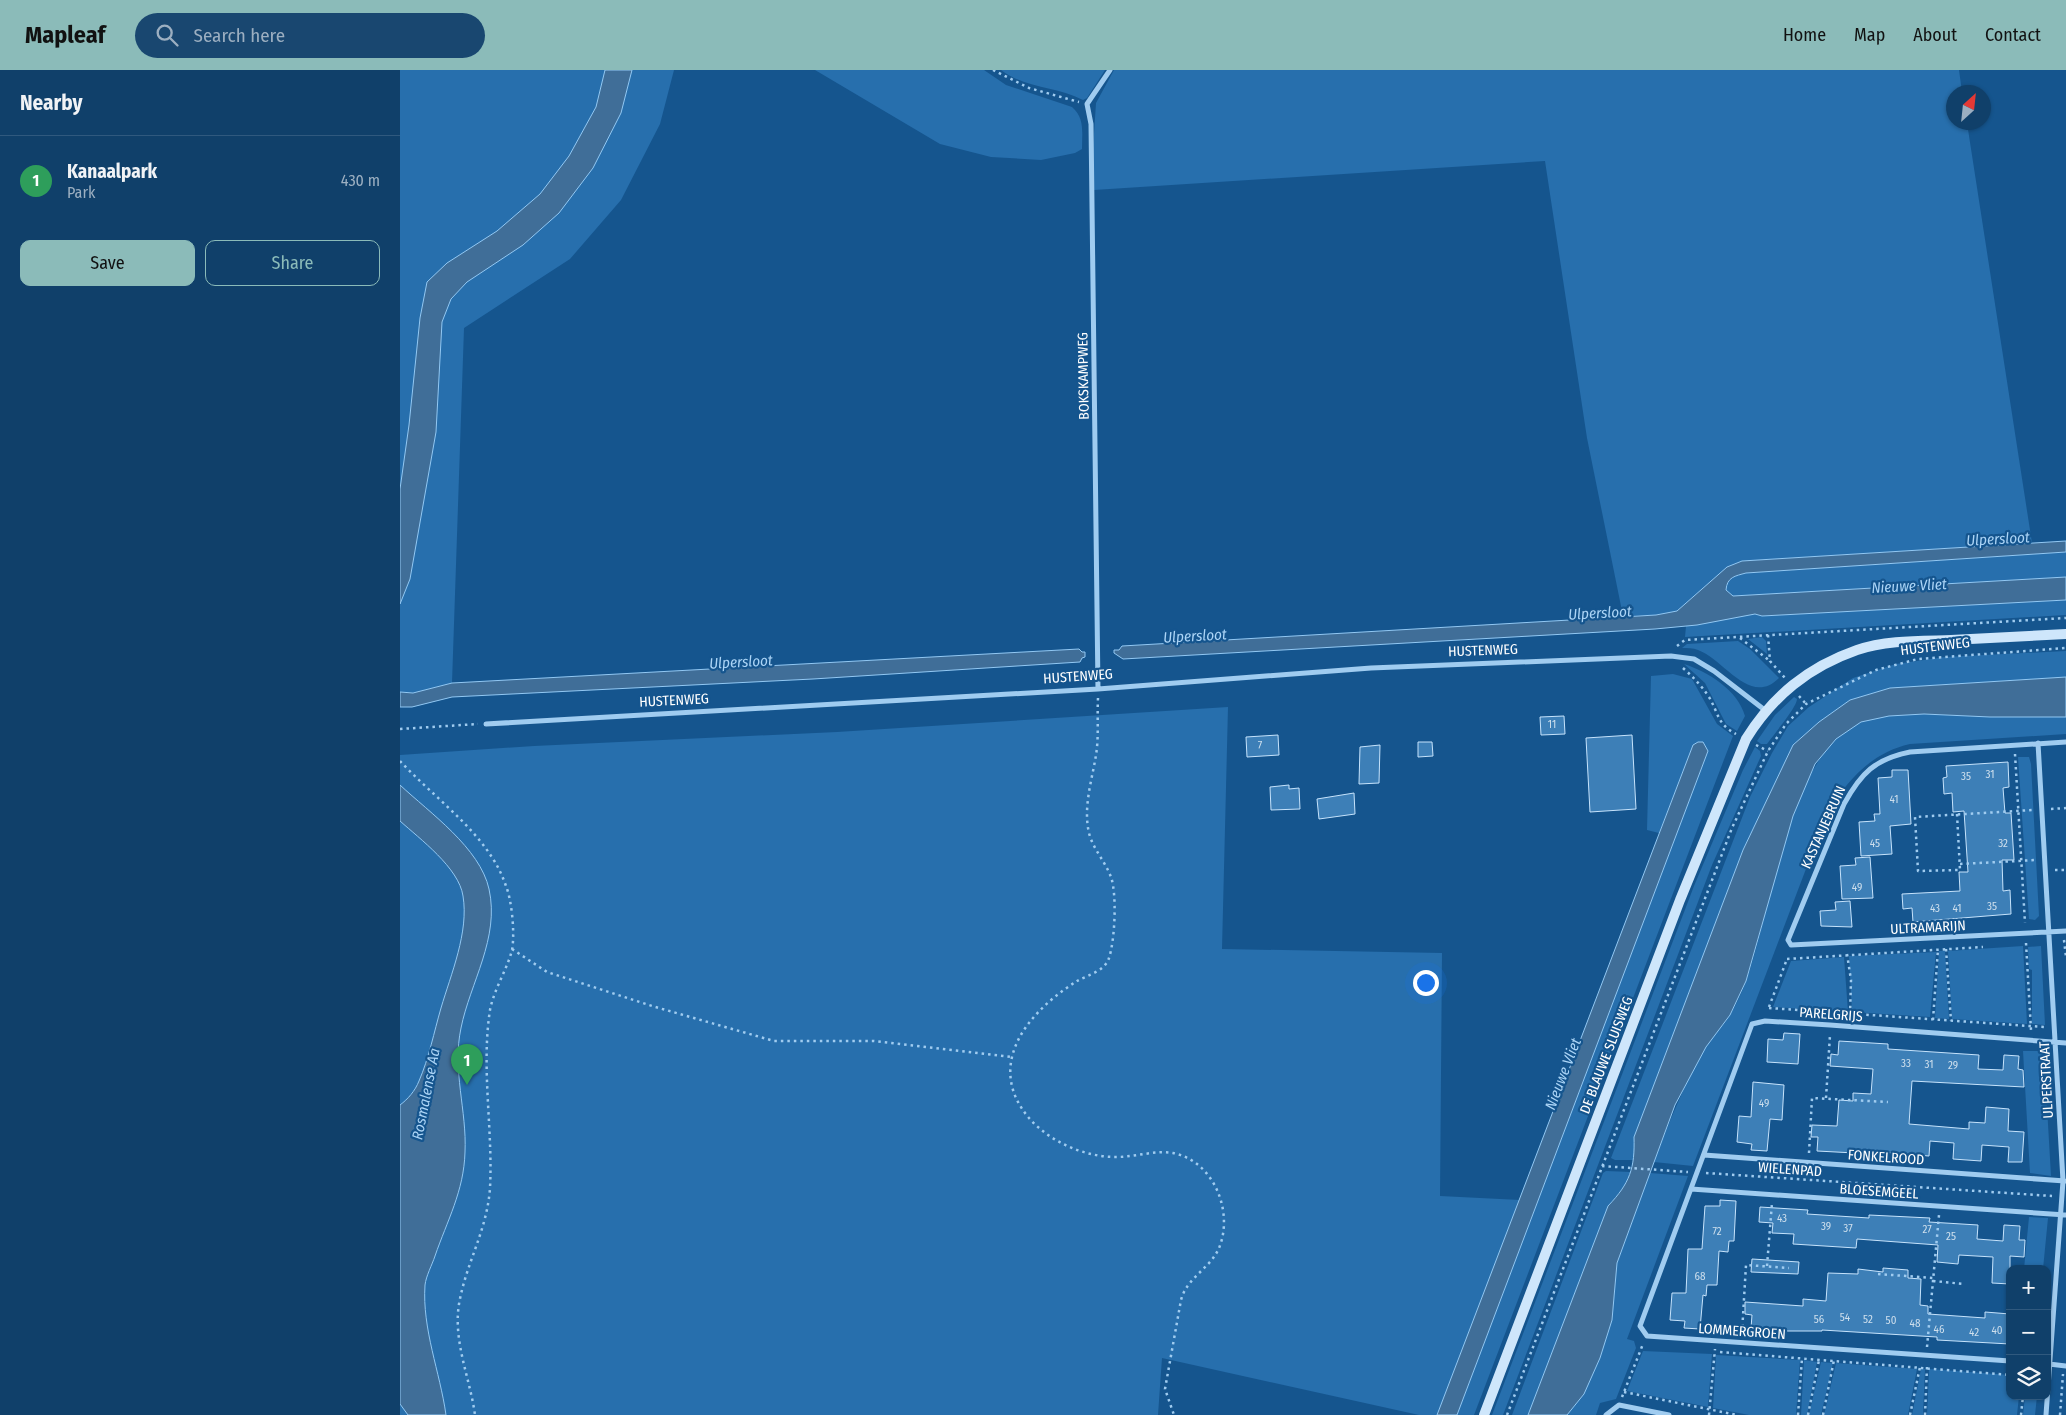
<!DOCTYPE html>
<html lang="en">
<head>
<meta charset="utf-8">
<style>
	body { margin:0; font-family:"Fira Sans Condensed",sans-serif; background:#194770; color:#f1f3f6 }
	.controls { position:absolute; right:15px; bottom:15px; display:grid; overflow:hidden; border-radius:10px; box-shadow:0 1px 4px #0004 }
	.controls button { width:45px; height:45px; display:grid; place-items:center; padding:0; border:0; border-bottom:1px solid #30597e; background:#10406a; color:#f1f3f6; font:25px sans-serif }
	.compass { position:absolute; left:1546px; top:15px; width:45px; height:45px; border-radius:50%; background:#10406a; box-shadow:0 1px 4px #0004; rotate:27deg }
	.you { position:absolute; left:1025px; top:912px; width:18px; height:18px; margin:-12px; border:4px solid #fff; border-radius:50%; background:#1a73e8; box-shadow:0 0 0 8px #1a73e833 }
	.badge { display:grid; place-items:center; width:32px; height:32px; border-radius:50%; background:#8bbbb9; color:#fff; font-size:16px; font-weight:700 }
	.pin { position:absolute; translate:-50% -41px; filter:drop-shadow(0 1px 2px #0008) }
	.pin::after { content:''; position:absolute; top:26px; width:18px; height:15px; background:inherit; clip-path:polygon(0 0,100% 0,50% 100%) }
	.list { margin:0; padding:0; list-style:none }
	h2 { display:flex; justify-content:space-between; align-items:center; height:65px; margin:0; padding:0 20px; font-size:21px }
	h2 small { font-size:16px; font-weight:400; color:#9cafc1 }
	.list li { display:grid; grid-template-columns:32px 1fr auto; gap:15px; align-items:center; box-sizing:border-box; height:90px; padding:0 20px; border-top:1px solid #30597e }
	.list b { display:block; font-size:19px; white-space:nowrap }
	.list p { margin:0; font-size:16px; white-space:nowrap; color:#9cafc1 }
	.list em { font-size:16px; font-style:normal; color:#9cafc1 }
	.actions { display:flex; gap:10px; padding:15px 20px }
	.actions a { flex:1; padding:11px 0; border:1px solid #8bbbb9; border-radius:10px; text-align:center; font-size:18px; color:#8bbbb9 }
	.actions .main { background:#8bbbb9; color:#111 }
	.icon { flex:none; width:28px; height:28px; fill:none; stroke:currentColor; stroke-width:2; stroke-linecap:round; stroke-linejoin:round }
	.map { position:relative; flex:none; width:1666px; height:1345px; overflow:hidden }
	header { display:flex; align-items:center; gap:30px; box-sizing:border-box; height:70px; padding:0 25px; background:#8bbbb9; color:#111 }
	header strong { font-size:24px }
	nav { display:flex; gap:28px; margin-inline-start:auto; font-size:18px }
	.search { width:350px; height:45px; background:#194770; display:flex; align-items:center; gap:12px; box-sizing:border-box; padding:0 18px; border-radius:28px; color:#9cafc1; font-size:19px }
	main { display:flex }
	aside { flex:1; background:#10406a }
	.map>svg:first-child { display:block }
	.green { fill:#276fad }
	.water { fill:#406e98; stroke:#92c8f3 }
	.building { fill:#3d7fb7; stroke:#c6e3fc }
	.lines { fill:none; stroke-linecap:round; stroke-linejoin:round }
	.path { stroke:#a0ccf0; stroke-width:2.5; stroke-dasharray:2.5 4; stroke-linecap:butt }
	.minor { stroke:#a0ccf0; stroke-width:5 }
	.secondary { stroke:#cee6fb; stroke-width:10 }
	.labels { text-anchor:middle; stroke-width:4.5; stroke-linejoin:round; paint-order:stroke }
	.number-label { font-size:11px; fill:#cedfed }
	.street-label { font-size:14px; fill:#fff; stroke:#15558e }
	.water-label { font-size:15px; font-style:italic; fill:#acd5f7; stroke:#15558e }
</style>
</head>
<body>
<header>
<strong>Mapleaf</strong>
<div class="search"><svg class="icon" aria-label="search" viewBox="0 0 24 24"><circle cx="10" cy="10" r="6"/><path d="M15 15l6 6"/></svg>Search here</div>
<nav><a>Home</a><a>Map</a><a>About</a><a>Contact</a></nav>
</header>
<main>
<aside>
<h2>Nearby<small></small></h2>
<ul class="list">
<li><span class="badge" style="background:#2e9e5b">1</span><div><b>Kanaalpark</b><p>Park</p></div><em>430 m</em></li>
</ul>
<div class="actions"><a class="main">Save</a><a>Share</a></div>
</aside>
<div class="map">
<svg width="1666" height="1345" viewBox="0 0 1666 1345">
	<rect width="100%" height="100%" fill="#15558e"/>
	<!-- green -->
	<path class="green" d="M0,0H274L260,54L221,130L170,189L64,258L52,613L13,623L0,622Z
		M415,0H584L606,15L672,37C685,48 682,63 682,79L675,83L641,90L591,87L540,74Z
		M601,0H705L687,28L683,30C656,16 626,19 601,0Z
		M714,0H1559L1562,22H1554V52L1567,53L1632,473L1342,491L1327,497L1277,541L1256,545L1223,546L1187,368L1145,91L694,120L693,79L696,33Z
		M1666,482V507L1333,526L1326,520C1327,507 1335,506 1346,503Z
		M1666,530V545L1285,567L1286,556L1355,544L1362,546Z
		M1362,567L1366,571L1367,584L1348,569Z
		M1338,571L1350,579L1379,608C1350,637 1325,590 1298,580C1293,578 1287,578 1282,578L1287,574Z
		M1666,581V607L1490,618L1450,630L1419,652L1393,675L1343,780L1234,1067V1090H1215L1211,1088L1350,727L1372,683L1388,656L1409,637L1453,608L1496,594L1545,587Z
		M1284,594C1308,602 1338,620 1345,646L1337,661L1326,654L1305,613Z
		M1273,604L1292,609L1317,654L1333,666L1074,1345H1057L1308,681L1293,675L1259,763L1247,760L1251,606Z
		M1394,627L1397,629C1397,637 1374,664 1367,674H1361L1357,671L1375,645Z
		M828,637L822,879L1042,883L1040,1126L1120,1130L1037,1345H1019L762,1288L758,1345H0V685L134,676L437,662Z
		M1524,644L1590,647H1666V664L1510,674C1471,683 1449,709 1428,741L1293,1096L1254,1092C1269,1052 1284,1015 1305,978C1312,966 1323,957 1330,945C1336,935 1342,922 1346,911C1372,842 1387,683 1461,652C1480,644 1504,645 1524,644Z
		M1355,677L1360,681L1361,686L1312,795L1103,1345H1092L1294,816L1343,700Z
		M1618,687H1629L1631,694L1639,846L1635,850L1629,849Z
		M1623,876L1627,954L1552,949L1548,881Z
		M1641,876L1645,955L1632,954V900L1629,899L1628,877Z
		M1539,881H1545L1549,949L1535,948Z
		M1536,882L1530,947L1452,942L1449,886Z
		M1444,887L1448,942L1373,937L1391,891Z
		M1623,981H1641L1644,985L1651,1106L1630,1103Z
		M1206,1101L1231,1102L1225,1116L1208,1136L1128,1345H1112L1203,1103Z
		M1250,1103L1288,1106L1227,1269L1234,1271L1236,1278L1216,1329L1200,1333L1196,1345H1167L1184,1324L1212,1250L1217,1193Z
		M1629,1147L1648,1148L1643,1199H1624Z
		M1243,1281L1312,1284L1308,1337L1227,1321Z
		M1316,1285L1400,1290L1396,1345H1349L1313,1338Z
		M1404,1290L1417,1292L1407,1345H1401Z
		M1421,1292L1433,1293L1421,1345H1409Z
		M1436,1293L1517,1299L1508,1345H1424Z
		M1521,1299H1525L1523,1345H1512Z
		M1529,1299L1610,1305V1326H1619L1617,1345H1527Z
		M1625,1326H1637L1635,1345H1623Z"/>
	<!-- water -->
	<path class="water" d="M205,0H232L221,43L193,98L159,143L123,175L67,212L51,229L42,252L36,362L10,509L0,534V419L9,355L20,248L27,212L47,193L97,161L140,124L169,86L196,37Z
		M1666,471V482L1346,503C1335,506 1327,507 1326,520L1333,526L1666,507V530L1362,546L1355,544L1297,555L1255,559L723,589L714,583V580H719L722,576L1256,545L1277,541L1327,497L1342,491Z
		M679,579L682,582H685V587L682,588L680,592L413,609L52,627L12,637H0V622L13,623L52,613Z
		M1666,607V647H1590L1524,644L1489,646L1461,652L1436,669L1415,694L1393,746L1346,911L1330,945L1306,977L1275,1035L1217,1193L1212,1250L1200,1288L1184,1324L1167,1345H1128L1208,1136C1230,1113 1235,1098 1234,1067L1343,780L1393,675L1419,652L1450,630L1490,618Z
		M1298,672H1303L1308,681L1057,1345H1037L1293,675Z
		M0,715C30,743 80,778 89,819C100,868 70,913 61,958C52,1000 67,1041 65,1082C64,1121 47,1151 35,1186C32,1195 26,1206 25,1215C22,1259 40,1302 46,1345H8L0,1334V1035C8,1029 15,1021 19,1011C29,988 34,962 41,938C51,904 69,862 63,826C59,798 20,769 0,751Z"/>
	<!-- building -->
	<path class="building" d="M1164,646L1165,664L1141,665L1140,647Z
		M878,665L879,685L847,687L846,667Z
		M1232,665L1236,739L1190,742L1186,668Z
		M1018,672H1032L1033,686L1018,687Z
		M980,675L979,713L959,714L960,677Z
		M1608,692L1609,717L1603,718L1605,743H1611L1614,790H1602L1603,821L1610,820L1611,844L1513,852L1512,838L1503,839L1502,824L1560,821L1559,802H1568L1564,741L1553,742L1552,723L1544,724L1543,708L1547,707L1546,696Z
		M1492,700H1508L1511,754L1490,756L1492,784L1461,786L1459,752L1475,751L1474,744H1480L1478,708L1492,707Z
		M889,715V719L899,718L900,739L871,740L870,717Z
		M954,723L955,744L919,749L917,729Z
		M1470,787L1473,828L1442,829L1440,796L1456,795L1455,788Z
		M1450,831L1452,857L1421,856L1420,841L1436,840L1435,832Z
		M1384,963L1400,964L1398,994L1367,992L1368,969L1383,970Z
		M1439,971L1488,974V979L1579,985L1578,999L1603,1000L1604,985L1619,986L1618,999L1623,1000L1624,1017L1512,1011L1509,1054L1569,1059V1052L1585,1053L1586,1037L1609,1039L1608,1061L1624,1062L1622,1092H1608L1609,1077L1582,1075L1581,1091L1553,1089L1554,1073L1530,1071L1529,1086L1456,1080L1455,1083L1417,1081L1418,1067H1411L1412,1055L1437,1056L1439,1030L1453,1031V1023L1471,1024L1473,999L1430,996L1431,984L1438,985Z
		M1353,1012L1384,1015L1382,1050L1370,1049L1367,1081L1351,1080L1352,1074L1337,1072L1339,1046L1351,1047Z
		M1320,1130L1336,1131L1334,1171H1329L1328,1182L1319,1181L1317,1215H1307L1306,1226L1303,1225L1300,1259L1284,1258L1285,1251L1270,1250L1272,1223H1286L1288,1179H1302L1305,1136H1320Z
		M1360,1137L1408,1140L1407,1144L1469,1148V1145L1530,1148L1529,1152L1578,1155L1577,1169L1603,1171L1604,1155L1620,1156L1619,1170H1625L1624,1187L1610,1186V1214L1592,1213L1593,1187L1559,1185L1558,1194L1537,1192L1538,1175L1457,1169L1456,1178L1393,1174L1394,1164L1372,1163L1373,1153L1359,1152Z
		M1352,1189L1399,1192L1398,1204L1351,1202Z
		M1483,1198L1508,1200V1208L1521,1209L1520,1235L1528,1236V1244L1585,1248V1242L1610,1244V1274L1537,1270V1267L1422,1260V1261H1388L1351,1258L1352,1245L1345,1244V1232L1403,1236V1229L1426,1231L1428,1203L1458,1204V1199L1483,1202Z"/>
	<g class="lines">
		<!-- path -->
		<path class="path" d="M593,0L629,18L679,32
			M1368,565L1370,591L1385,608
			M1340,568L1370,591
			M1277,576L1285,570L1666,548
			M1283,598C1293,607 1301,615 1309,627C1319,644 1317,654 1336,664
			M1399,626L1406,634
			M698,628C697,647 699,667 696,685C692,710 683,737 689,763C693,779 705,791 711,807C717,824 715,870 709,888C705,901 688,905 677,911C642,933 599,973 613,1020C626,1061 675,1087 716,1087C736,1087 754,1080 773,1083C814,1091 834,1142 819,1178C810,1199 787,1207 781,1230L765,1319L774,1345
			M0,659L78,654
			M1356,675L1368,681
			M1615,684L1625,853
			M0,691C36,730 89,765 106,816C112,831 115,864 112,880C107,900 94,919 90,940C81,998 93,1059 90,1118C87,1161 66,1193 59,1234C53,1272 70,1308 75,1345
			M1651,739L1666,738
			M1557,744L1560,800L1518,801L1515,747L1633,740
			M1560,794L1636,790
			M1655,800H1666
			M1664,870L1666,887
			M1626,873L1631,960
			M112,879L147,902L252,936L374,971H474L612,987
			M1546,879L1551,951
			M1447,884L1451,910L1450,945
			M1387,889L1583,877
			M1369,937L1387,889
			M1369,938L1644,957
			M1533,950L1538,879
			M1426,1028L1430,965
			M1409,1083L1412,1028L1488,1032
			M1202,1096L1288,1102
			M1306,1103L1652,1126
			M1367,1196L1372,1133
			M1478,1204L1534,1208
			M1533,1211L1564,1214
			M1342,1263L1346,1195L1389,1198
			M1527,1277L1539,1145
			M1320,1282L1610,1305
			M1224,1322L1337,1345
			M1222,1327L1243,1274
			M1107,1345L1332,758L1368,681L1386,654L1406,634L1476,600L1518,589L1666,578
			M1309,1345L1315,1279
			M1398,1345L1402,1288
			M1408,1345L1419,1290
			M1423,1345L1434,1290
			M1510,1345L1520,1297
			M1525,1345L1527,1297
			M1621,1345L1623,1326
			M1660,1345L1663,1304"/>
		<!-- minor -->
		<path class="minor" d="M698,619L691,54L687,34L710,0
			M86,654L698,619L971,598L1271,586L1294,589L1314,601L1366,641
			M1666,672L1510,682C1475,689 1461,703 1444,734L1388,870L1391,875L1666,861
			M1638,673L1663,1111L1646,1345
			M1304,1085L1665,1111
			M1291,1119L1666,1145
			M1610,1291L1247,1266L1240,1256L1352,954L1365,951L1430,955L1666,973
			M1649,1294L1666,1296
			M1206,1345L1219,1335L1269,1345"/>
		<!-- secondary -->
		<path class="secondary" d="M1084,1345L1280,830L1346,669C1373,626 1408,597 1457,580C1486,570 1521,571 1551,570C1590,568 1628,566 1666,564"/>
	</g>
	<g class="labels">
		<!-- number labels -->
		<g class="number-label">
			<text x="1152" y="658">11</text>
			<text x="860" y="679">7</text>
			<text x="1590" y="708">31</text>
			<text x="1566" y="710">35</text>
			<text x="1494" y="733">41</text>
			<text x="1475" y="777">45</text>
			<text x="1603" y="777">32</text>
			<text x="1457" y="821">49</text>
			<text x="1592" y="840">35</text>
			<text x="1535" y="842">43</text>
			<text x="1557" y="842">41</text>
			<text x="1506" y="997">33</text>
			<text x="1529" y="998">31</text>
			<text x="1553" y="999">29</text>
			<text x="1364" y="1037">49</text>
			<text x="1382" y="1152">43</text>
			<text x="1426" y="1160">39</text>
			<text x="1448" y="1162">37</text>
			<text x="1527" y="1163">27</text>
			<text x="1317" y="1165">72</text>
			<text x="1551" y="1170">25</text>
			<text x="1300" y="1210">68</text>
			<text x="1445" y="1251">54</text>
			<text x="1419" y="1253">56</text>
			<text x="1468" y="1253">52</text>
			<text x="1491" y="1254">50</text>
			<text x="1515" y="1257">48</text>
			<text x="1539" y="1263">46</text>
			<text x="1597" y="1264">40</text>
			<text x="1574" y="1266">42</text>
		</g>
		<!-- street labels -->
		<g class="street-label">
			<text transform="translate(683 306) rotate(-91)" y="5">BOKSKAMPWEG</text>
			<text transform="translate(1535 576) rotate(-7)" y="5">HUSTENWEG</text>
			<text transform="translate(1083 580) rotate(-2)" y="5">HUSTENWEG</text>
			<text transform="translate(678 606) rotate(-4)" y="5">HUSTENWEG</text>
			<text transform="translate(274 630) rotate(-3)" y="5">HUSTENWEG</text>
			<text transform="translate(1423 757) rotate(-66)" y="5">KASTANJEBRUIN</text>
			<text transform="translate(1528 857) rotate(-3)" y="5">ULTRAMARIJN</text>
			<text transform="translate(1431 944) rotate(4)" y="5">PARELGRIJS</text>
			<text transform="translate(1206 985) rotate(-69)" y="5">DE BLAUWE SLUISWEG</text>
			<text transform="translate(1646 1010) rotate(-93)" y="5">ULPERSTRAAT</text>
			<text transform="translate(1486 1087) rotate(4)" y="5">FONKELROOD</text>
			<text transform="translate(1390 1099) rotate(4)" y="5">WIELENPAD</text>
			<text transform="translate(1479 1121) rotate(4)" y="5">BLOESEMGEEL</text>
			<text transform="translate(1342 1261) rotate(4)" y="5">LOMMERGROEN</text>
		</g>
		<!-- water labels -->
		<g class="water-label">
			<text transform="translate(1598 469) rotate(-3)" y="5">Ulpersloot</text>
			<text transform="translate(1509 516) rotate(-3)" y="5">Nieuwe Vliet</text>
			<text transform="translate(1200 543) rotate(-3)" y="5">Ulpersloot</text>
			<text transform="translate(795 566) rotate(-3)" y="5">Ulpersloot</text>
			<text transform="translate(341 592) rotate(-3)" y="5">Ulpersloot</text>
			<text transform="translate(1163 1004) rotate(-69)" y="5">Nieuwe Vliet</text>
			<text transform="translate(26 1024) rotate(-79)" y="5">Rosmalense Aa</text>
		</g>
	</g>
</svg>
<div class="controls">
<button>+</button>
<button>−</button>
<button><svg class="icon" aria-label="layers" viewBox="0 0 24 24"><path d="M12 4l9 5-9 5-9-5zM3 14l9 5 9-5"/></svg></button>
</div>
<svg class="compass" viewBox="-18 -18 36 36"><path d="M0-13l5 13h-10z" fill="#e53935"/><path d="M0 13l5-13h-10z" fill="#9cafc1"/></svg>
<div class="you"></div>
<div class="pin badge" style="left:67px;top:1015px;background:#2e9e5b">1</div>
</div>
</main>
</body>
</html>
